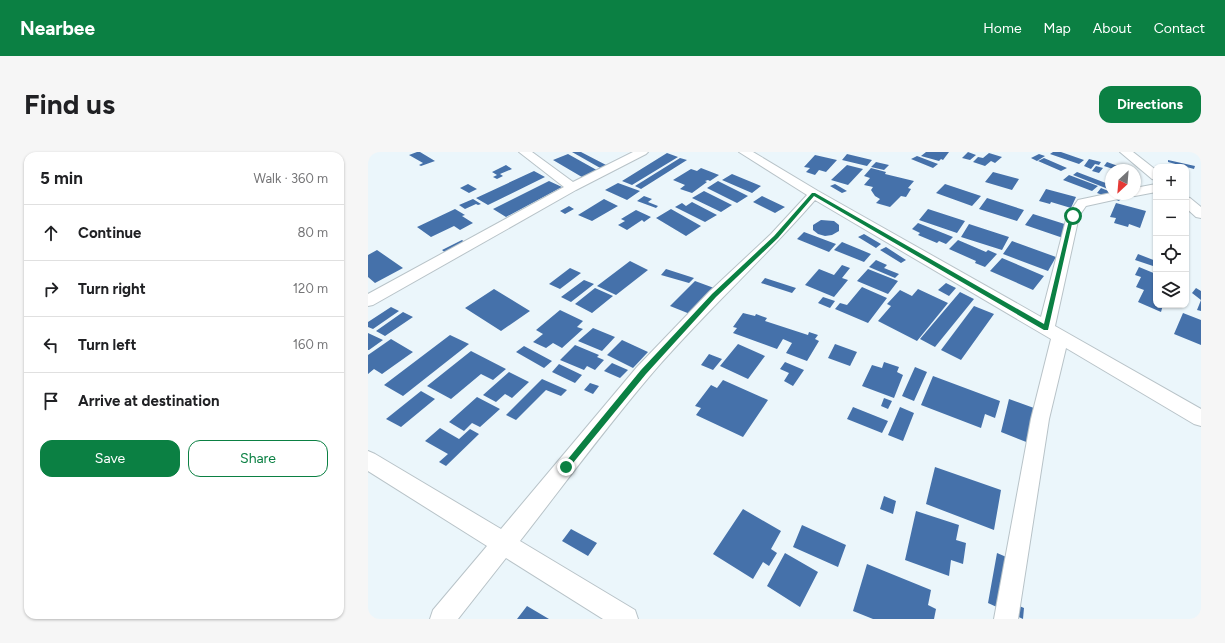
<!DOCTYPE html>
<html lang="en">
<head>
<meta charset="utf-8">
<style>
	body { margin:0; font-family:Figtree,sans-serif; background:#f6f6f6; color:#202124 }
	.controls { position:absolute; right:12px; top:12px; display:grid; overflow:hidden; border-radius:8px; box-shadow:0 1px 3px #0004 }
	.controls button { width:36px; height:36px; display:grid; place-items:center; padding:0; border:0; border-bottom:1px solid #e0e0e0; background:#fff; color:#202124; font:20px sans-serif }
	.compass { position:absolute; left:737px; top:12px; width:36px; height:36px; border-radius:50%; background:#fff; box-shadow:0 1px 3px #0004; rotate:206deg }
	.stop { position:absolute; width:12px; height:12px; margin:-9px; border:3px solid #0b8043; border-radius:50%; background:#fff }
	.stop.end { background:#0b8043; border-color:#fff; box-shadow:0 1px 4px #0008 }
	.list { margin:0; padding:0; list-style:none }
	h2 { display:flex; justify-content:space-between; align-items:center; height:52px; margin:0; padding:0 16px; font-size:17px }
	h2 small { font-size:13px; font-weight:400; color:#757577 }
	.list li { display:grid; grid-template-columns:26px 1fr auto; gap:12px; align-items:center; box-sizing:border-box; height:56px; padding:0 16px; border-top:1px solid #e0e0e0 }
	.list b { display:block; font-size:15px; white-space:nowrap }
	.list em { font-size:13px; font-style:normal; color:#757577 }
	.actions { display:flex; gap:8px; padding:12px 16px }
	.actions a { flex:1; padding:9px 0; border:1px solid #0b8043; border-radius:12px; text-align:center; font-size:14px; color:#0b8043 }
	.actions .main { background:#0b8043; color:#fff }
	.icon { flex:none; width:22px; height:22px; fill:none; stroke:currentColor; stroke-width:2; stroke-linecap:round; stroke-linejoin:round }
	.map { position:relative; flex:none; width:833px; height:467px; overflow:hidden; border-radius:12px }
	header { display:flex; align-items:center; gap:24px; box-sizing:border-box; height:56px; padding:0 20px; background:#0b8043; color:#fff }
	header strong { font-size:19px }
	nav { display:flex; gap:22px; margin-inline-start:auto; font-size:14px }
	.intro { display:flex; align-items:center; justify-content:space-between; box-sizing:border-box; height:96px; padding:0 24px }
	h1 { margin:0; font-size:28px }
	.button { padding:10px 18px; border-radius:12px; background:#0b8043; color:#fff; font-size:14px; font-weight:700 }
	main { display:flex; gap:24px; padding:0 24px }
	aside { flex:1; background:#fff; border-radius:12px; box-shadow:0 1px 3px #0004 }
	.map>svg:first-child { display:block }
	.building { fill:#4571aa }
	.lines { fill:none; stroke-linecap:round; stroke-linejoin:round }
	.minor-casing { stroke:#b8c3c8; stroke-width:2 }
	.minor { fill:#fff; fill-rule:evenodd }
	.route { fill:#0b8043 }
</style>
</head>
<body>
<header>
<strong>Nearbee</strong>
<nav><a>Home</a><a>Map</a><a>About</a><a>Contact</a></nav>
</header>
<div class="intro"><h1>Find us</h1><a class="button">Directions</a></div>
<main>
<aside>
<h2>5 min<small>Walk · 360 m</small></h2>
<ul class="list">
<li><svg class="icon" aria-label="ahead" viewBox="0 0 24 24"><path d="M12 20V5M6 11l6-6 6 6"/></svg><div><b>Continue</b></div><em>80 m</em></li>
<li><svg class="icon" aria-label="right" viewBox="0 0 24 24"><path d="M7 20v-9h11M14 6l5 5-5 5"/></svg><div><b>Turn right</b></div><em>120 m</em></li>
<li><svg class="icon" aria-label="left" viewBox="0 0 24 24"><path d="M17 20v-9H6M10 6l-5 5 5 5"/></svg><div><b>Turn left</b></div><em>160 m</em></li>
<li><svg class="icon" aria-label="arrive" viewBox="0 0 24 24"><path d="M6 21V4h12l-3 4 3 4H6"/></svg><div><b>Arrive at destination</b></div></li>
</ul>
<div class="actions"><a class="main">Save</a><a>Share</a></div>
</aside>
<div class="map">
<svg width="833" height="467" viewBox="0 0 833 467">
	<rect width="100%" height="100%" fill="#ebf6fb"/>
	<!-- building -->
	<path class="building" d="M49,0H52L67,9L53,14L51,13L55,11L41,3Z
		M204,0H213L240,14L234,17Z
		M558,0H581L575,8L573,7L571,9L553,4Z
		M600,0L608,3L602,8L594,6Z
		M685,0H693L716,8L711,12L682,2Z
		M299,1L310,5L264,33L254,29Z
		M621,1L634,5L627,11L623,9L617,14L605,10L610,5L615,6Z
		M200,2L234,21L219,28L185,8Z
		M479,2L504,8L499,14L474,8Z
		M671,2L677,4L669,9L663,6Z
		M447,3L469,8L458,20L451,18L447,23L438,20L442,16L436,15Z
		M549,4L570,12L565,16L543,7Z
		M312,6L319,8L273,37L267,34Z
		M676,6L699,16L693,19L670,9Z
		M721,7L733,10L731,13L727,12L723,17L716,14Z
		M800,8L827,14L826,17L800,10Z
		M508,10L521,13L516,18L503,15Z
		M739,10L761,18H748L736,14Z
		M138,13L144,17L132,22L135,24L129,27L125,25L129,23L124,20Z
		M479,13L495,17L480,33L463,28Z
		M728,14L735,16L731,21L724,19Z
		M333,16L351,23L342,29L340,28L337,29L339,30L324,41L312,37L317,33L305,28L323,17L329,19Z
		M503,16L518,20L517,22L546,29L540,36L543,37L538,45L533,44L522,55L508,51L512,47L507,44L503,38L505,35L496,33L502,26L496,24Z
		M166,19L177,25L120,53L108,46Z
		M625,20L651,27L644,38L617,30Z
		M709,20L743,33V35L740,37L705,23Z
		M364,22L393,34L384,41L354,28Z
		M701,23L730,34L724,39L695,28Z
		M181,29L194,35L138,65L125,57Z
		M350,29L380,44L369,51L339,36Z
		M250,31L272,39L259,48L237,38Z
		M100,32L109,37L101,41L92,36Z
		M467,32L479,39L474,41L462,34Z
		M577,32L613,44L604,54L568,41Z
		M733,36L743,40V42L755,44L751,49L729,41Z
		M678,37L708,45L703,56L683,50L682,52L671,49Z
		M336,39L364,53L353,60L324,46Z
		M276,44L284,47L280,50L290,54L288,56L269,49Z
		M394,44L417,55L407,61L385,50Z
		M619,46L656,58L649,69L611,57Z
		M105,47L113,52L110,53L108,52L97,57L91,53Z
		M236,47L250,54L224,69L210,63Z
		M324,50L349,63L337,70L307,55L314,51L318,54Z
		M748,51L778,59L772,76L761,72L760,75L746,71L748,66L742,65Z
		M201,54L206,57L197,62L192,59Z
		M87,57L97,63L94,64L105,71L92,78L86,74L63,85L49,75Z
		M303,57L333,74L318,84L288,66Z
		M560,57L597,69L589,81L551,68Z
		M268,58L283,65L276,70L274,68L259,78L250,73L257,69L253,67Z
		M665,62L706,75L698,87L657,73Z
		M453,68L466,69L471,73V79L464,83L457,84L450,82L445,78V73Z
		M550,71L585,85L578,92L571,89L569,91L550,83L552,81L544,77Z
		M601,72L641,85L634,98L593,85Z
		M436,80L468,92L461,100L429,87Z
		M496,82L513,92L508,96L490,85Z
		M94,88L99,92L79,102L74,98Z
		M590,88L618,100L620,98L629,102L617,115L607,111L608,109L581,97Z
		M644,89L688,105L680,119L635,102Z
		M474,90L503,102L496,110L466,98Z
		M518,95L538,108L533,111L512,98Z
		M9,98L35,116L7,131L0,125V103Z
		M770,102L788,109L785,114L767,108Z
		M634,106L676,124L665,138L622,119Z
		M508,108L519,113L516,116L531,122L527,126L501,115Z
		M262,109L280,118L248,143L229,134Z
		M474,113L482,116L474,126L480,128L466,145L437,133L451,117L466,123Z
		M771,115L788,122V153H795L793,160L770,150L776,138L768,135L773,125L767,123Z
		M202,116L213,121L192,137L181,132Z
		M298,117L326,126L321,131L293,123Z
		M500,117L530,129L520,142L489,129Z
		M397,126L428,136L424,141L393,131Z
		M216,128L226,132L203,150L193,145Z
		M327,129L346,136L322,162L302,154Z
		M578,131L588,136L581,144L570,138Z
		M494,135L519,146L500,171L467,157L472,151L479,153Z
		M227,136L245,144L224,161L207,152Z
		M828,136L833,139V159L829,158L833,148L824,141Z
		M126,137L162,159L133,179L97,156Z
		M550,137L580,151L549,189L510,169L523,154L519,152L532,138L544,144Z
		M592,140L606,147L567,195L552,187Z
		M455,145L467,149L462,156L450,151Z
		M606,154L626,162L593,208L573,198Z
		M23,155L31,159L5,177L0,175V170Z
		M192,158L215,169L209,175L215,177L194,196L185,191L178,196L165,190L175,182L168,178Z
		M35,160L45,165L17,184L8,179Z
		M375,161L387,164L388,162L399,166L397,169L440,183L441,180L450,183L447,187L451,189L439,209L418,201L424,191L415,187L409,197L365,181L369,176L365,175Z
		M815,161L833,168V193L806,182Z
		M225,176L247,185L234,199L210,189Z
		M0,181L15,188L1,198H0Z
		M82,183L101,192L35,244L16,233Z
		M23,187L45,200L14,222L6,217L0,222V203Z
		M254,188L280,200L265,216L239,203Z
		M370,192L397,204L380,227L352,214Z
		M467,192L489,200L482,214L460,206Z
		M207,193L231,203L229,205L236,208L227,218L219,214L216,218L192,208Z
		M156,194L184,209L176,216L148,200Z
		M103,199L138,217L125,228L113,222L83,247L59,234Z
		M341,202L354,207L345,218L333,213Z
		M417,210L436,218L425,234L416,229L421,221L412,217Z
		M516,210L531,215L529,220L535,223L526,246L494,234L504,213L514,216Z
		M244,211L260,218L252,226L236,219Z
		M191,212L214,223L207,231L184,220Z
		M547,215L559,220L546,249L534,244Z
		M141,220L161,230L144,246L137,242L128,250L115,243Z
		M565,224L632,249L627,266L617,262L613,276L553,253Z
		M174,227L199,238L193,244L178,238L148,268L138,263Z
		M355,228L400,248L375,285L328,263L333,256L327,254L343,233L349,236Z
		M222,231L231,234L225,242L216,238Z
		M53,239L67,247L33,275L18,267Z
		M109,245L132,257L112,275L104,271L96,279L81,270Z
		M516,246L524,249L520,257L513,254Z
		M641,247L677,260L671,295L633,280Z
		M485,255L520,269L514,281L479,267Z
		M532,255L546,261L535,289L520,283Z
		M72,276L91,287L102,277L111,282L78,314L71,310L80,302L57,289Z
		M567,315L633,338L626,378L558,352Z
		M516,344L528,349L525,362L512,357Z
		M375,357L413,379L403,397L409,401L401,414L395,410L385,427L345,402Z
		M548,359L591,373L588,388L598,391L595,412L583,408L581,424L537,408Z
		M434,373L478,393L470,415L425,395Z
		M203,377L229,391L220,404L194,389Z
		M417,401L450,420L432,455L399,434Z
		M629,401L655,412L649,453L656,456L655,467L620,451Z
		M499,412L563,438L560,453L568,457L566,467H505L485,459Z
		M159,454L181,467H149Z"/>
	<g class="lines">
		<!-- minor casing -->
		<g class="minor-casing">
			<path id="minor" d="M151,0H164L205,30L265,0H280L278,2L208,38L5,153L0,154V142L196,35Z
				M371,0H385L450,39L673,165L699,64L710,48L743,41L761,42L759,45L718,54L711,64L687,174L833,257V274L826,272L698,196L681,267L650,467H626L663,267L683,187L447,48C394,109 334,163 281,225C236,278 195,334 152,389L267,458L270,467H235L138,406L90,467H62L65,458L119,394L0,319V299L7,302L133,377L269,215L341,140L403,82L439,43Z
				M752,0H765L788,18V28L784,27Z
				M788,32V40L767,44L762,42H767V36Z
				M818,45L822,46L833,55V66L828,65L818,56Z"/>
		</g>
		<!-- minor -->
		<use href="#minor" class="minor"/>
	</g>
	<!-- route -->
	<path class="route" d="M444,41H447L676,172L702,64L706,63L680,178H676L446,44L410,86L348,145L278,222L200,317H195V313L273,218L344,142L406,84Z"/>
</svg>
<div class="controls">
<button>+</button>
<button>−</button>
<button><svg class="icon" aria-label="locate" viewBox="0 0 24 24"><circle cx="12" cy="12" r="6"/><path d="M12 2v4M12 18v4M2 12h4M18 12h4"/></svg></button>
<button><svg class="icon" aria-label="layers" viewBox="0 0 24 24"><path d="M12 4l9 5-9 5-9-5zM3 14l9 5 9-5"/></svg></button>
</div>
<svg class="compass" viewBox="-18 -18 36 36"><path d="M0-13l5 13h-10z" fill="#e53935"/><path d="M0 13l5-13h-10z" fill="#757577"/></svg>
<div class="stop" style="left:705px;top:64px"></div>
<div class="stop end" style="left:198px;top:315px"></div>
</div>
</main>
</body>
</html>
